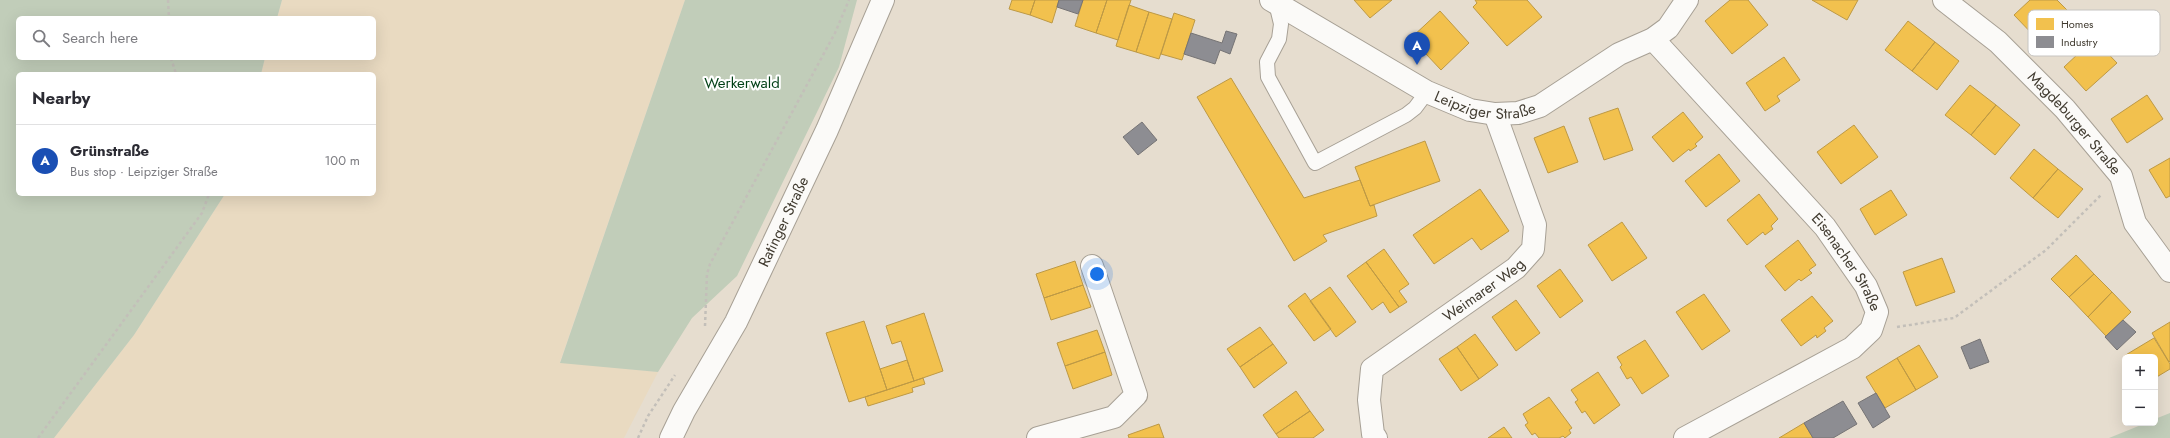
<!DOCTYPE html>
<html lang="en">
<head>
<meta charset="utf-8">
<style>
	body { margin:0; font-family:Jost,sans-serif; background:#f2f2f3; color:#2b2b33 }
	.controls { position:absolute; right:12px; bottom:12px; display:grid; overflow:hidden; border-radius:6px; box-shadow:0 4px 16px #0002 }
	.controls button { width:36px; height:36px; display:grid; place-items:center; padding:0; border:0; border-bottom:1px solid #e1e1e2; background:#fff; color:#2b2b33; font:20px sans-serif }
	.you { position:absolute; left:1097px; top:274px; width:14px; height:14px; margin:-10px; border:3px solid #fff; border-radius:50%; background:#1a73e8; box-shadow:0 0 0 6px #1a73e833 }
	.badge { display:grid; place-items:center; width:26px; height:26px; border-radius:50%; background:#7b7468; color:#fff; font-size:13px; font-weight:700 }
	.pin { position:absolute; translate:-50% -33px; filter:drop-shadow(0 1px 2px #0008) }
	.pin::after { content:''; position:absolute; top:21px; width:14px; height:12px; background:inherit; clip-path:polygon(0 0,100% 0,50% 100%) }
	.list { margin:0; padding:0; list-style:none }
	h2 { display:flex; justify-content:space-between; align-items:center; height:52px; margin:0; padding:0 16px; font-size:17px }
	h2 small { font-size:13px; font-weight:400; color:#7c7c81 }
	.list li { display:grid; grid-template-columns:26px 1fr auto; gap:12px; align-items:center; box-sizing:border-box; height:72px; padding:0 16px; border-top:1px solid #e1e1e2 }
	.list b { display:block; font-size:15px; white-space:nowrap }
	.list p { margin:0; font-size:13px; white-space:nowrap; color:#7c7c81 }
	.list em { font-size:13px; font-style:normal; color:#7c7c81 }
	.icon { flex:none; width:22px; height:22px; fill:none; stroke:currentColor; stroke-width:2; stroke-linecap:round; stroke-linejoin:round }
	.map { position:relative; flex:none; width:2170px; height:438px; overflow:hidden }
	.search { position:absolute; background:#fff; box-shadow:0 4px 16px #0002; left:16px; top:16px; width:360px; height:44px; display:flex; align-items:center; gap:10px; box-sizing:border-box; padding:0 14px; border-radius:6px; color:#7c7c81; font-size:15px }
	.panel { position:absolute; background:#fff; box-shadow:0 4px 16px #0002; left:16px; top:72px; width:360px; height:124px; border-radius:6px }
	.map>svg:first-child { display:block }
	.built { fill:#e9dac1 }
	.green { fill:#c1cdb9 }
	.homes { fill:#f2c14e; stroke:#bd9945 }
	.industry { fill:#8d8d92; stroke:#767475 }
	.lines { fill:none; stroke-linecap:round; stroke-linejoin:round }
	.service-casing { stroke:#a7a095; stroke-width:16 }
	.minor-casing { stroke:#a7a095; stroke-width:24 }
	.primary-casing { stroke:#a7a095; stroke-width:24 }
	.path { stroke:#c3bfb9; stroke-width:2.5; stroke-dasharray:3 3; stroke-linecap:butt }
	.service { stroke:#fbfaf8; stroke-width:14 }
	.minor { stroke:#fbfaf8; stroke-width:22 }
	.primary { stroke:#fbfaf8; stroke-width:22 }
	.labels { text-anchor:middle; stroke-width:4; stroke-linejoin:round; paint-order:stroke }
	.park-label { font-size:15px; fill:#003f15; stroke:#fff }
	.street-label { font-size:15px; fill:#413b30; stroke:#fff }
	.key { fill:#fff; stroke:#c6c4c1; stroke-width:1 }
	.key-label { font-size:11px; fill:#413b30 }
</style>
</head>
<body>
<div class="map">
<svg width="2170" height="438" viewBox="0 0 2170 438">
	<rect width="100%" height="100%" fill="#e6ddcf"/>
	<!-- built -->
	<path class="built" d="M282,0H685L560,362L658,372L624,438H54L134,335L225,194H374V74H261L265,58H374V18H277Z"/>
	<!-- green -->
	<path class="green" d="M0,0H282L277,18H18V58H265L261,74H18V194H225L134,335L54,438H0Z
		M685,0H857L839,67L737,276L692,318L658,372L560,363Z
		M2170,413V438H2109L2146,423H2155V419Z"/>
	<!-- homes -->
	<path class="homes" d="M1012,0H1035L1030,15L1009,9Z
		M1035,0H1059L1052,23L1030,15Z
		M1083,0H1107L1096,33L1075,26Z
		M1107,0H1131L1118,40L1096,33Z
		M1354,0H1392L1370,18Z
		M1475,0H1527L1542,17L1507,46L1473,7L1477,3Z
		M1730,0H1748L1768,25L1732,54L1705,21Z
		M1812,0H1858L1847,20Z
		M2030,0H2057L2069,12L2039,41L2014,15Z
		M1129,5L1149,12L1136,52L1116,46Z
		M1440,11L1469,43L1441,70L1411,38Z
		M1149,12L1172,19L1159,59L1136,52Z
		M1174,13L1195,20L1182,60L1161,54Z
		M1908,21L1935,42L1912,71L1885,50Z
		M2094,39L2117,63L2086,91L2064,67Z
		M1935,42L1959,61L1937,90L1912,71Z
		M1784,57L1800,80L1777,96L1780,101L1765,111L1746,83Z
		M1231,78L1304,198L1360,180L1370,206L1374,205L1377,216L1323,235L1327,241L1294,261L1197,97Z
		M1970,85L1996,105L1971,135L1945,115Z
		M2147,95L2163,119L2127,143L2111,119Z
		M1996,105L2020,125L1995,155L1971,135Z
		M1618,108L1633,150L1604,160L1589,118Z
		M1683,112L1703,137L1695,144L1697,146L1690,151L1689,149L1673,162L1652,137Z
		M1854,125L1878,157L1841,184L1817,152Z
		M1564,126L1578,162L1548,173L1534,138Z
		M1425,141L1440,181L1370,206L1355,167Z
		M2034,149L2058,169L2033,198L2010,178Z
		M1719,154L1740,181L1706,207L1685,181Z
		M2170,158V196L2166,198L2149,170Z
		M2058,169L2083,189L2058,218L2033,198Z
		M1480,189L1509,231L1481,250L1472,238L1434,264L1413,235Z
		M1891,190L1907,215L1875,235L1860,209Z
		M1759,194L1778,219L1771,226L1773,229L1765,235L1763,232L1747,245L1727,220Z
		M1622,222L1647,258L1612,281L1588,245Z
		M1798,240L1816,265L1809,270L1812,273L1801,281L1799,279L1785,291L1765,266Z
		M1384,249L1409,284L1399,291L1407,302L1399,307L1366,262Z
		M2076,255L2094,274L2069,297L2051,279Z
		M1942,258L1955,292L1916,306L1903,272Z
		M1075,261L1083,285L1044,298L1036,274Z
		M1366,262L1399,307L1390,313L1383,302L1372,310L1347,276Z
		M1560,269L1583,301L1560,318L1537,286Z
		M2094,274L2112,292L2088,317L2069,297Z
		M1083,285L1091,307L1051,320L1044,298Z
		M1330,287L1356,322L1336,337L1310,301Z
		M2112,292L2131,312L2106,336L2088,317Z
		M1305,293L1331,329L1314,341L1288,306Z
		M1704,294L1730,331L1702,350L1676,312Z
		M1812,296L1833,321L1824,328L1826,331L1817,338L1816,335L1801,346L1781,320Z
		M1516,300L1540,333L1516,351L1492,317Z
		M924,313L943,371L914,381L901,341L892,344L886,326Z
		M864,321L887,390L849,402L826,333Z
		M2170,322V361L2169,362L2152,333Z
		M1260,327L1273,344L1240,367L1227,349Z
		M1097,330L1105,352L1065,366L1057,343Z
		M1475,334L1498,365L1479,379L1457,347Z
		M2154,338L2170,364V369L2155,378V357L2125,358L2124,356Z
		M1645,340L1669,376L1642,394L1631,377L1627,379L1620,367L1622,365L1617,357Z
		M1273,344L1287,363L1254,388L1240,367Z
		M1919,345L1938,377L1916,390L1897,358Z
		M1457,347L1479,379L1461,391L1439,359Z
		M1105,352L1112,375L1073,389L1065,366Z
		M1897,358L1916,390L1885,408L1866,377Z
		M907,360L914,381L887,390L880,369Z
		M1598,372L1620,405L1594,424L1585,411L1582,413L1575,402L1578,400L1571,390Z
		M923,378L925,384L912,388L913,392L868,406L865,397Z
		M1296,391L1310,411L1276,434L1263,415Z
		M1549,397L1572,428L1569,430L1571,433L1565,438L1563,436L1559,438H1539L1535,433L1532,435L1525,425L1528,423L1523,414Z
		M1310,411L1324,430L1313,438H1279L1276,434Z
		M1804,423L1813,438H1779Z
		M1159,424L1164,438H1129L1128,435Z
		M1504,427L1512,438H1488Z"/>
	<!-- industry -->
	<path class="industry" d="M1059,0H1083L1078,14L1057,7Z
		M1226,31L1237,34L1230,54L1220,50L1215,64L1184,54L1191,33L1222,43Z
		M1142,122L1157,140L1138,155L1123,137Z
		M2123,320L2136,332L2117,350L2105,337Z
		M1980,339L1989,362L1970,369L1961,347Z
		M1876,393L1890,417L1873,428L1858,403Z
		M1843,401L1857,424L1833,438H1813L1804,423Z"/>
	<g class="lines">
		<!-- service casing -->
		<g class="service-casing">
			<path id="service" d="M1276,3L1281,24L1279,39L1267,62L1268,77L1315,163L1406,115L1415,108L1427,92"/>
		</g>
		<!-- minor casing -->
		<g class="minor-casing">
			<g id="minor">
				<path id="s1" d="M1271,0L1427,92L1470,110L1495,114L1518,113L1540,106L1619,54L1653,39L1668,28L1687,0"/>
				<path id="s2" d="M1944,0L1998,42L2065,109L2121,176L2135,223L2170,271"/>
				<path id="s3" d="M1653,39L1825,227L1866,286L1877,312L1871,330L1852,348L1685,438"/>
				<path d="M1038,438L1114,417L1136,395L1092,266"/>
				<path id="s4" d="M1376,438L1373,434L1369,400L1372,369L1516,268L1533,249L1535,225L1495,114"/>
			</g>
		</g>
		<!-- primary casing -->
		<g class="primary-casing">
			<g id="primary">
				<path id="s5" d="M671,438L684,411L736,322L827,130L883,0"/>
			</g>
		</g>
		<!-- path -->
		<path class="path" d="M168,0L169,18
			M171,58L176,74
			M705,326L707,274L710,264L835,33L849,0
			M1897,327L1954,318L2046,250L2102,194
			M38,438L202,213L209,194
			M638,438L648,416L675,375"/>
		<!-- service -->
		<use href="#service" class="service"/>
		<!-- minor -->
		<use href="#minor" class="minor"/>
		<!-- primary -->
		<use href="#primary" class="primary"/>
	</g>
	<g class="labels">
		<!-- park labels -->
		<g class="park-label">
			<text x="742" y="88">Werkerwald</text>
		</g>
		<!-- street labels -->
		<g class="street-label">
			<text dy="5" stroke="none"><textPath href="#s1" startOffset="242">Leipziger Straße</textPath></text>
			<text dy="5" stroke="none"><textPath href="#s2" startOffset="180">Magdeburger Straße</textPath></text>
			<text dy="5" stroke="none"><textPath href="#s5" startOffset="244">Ratinger Straße</textPath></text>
			<text dy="5" stroke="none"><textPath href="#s3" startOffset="296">Eisenacher Straße</textPath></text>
			<text dy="5" stroke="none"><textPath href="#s4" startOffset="207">Weimarer Weg</textPath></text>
		</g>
	</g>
	<!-- legend -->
	<rect x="2028" y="10" width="132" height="46" rx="6" class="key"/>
	<rect x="2036" y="18" width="18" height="12" fill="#f2c14e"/>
	<rect x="2036" y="36" width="18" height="12" fill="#8d8d92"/>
	<g class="key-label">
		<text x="2061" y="28">Homes</text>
		<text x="2061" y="46">Industry</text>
	</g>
</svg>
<div class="controls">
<button>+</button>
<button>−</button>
</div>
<div class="you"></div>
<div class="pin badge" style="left:1417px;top:65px;background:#1a4fb4">A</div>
<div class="search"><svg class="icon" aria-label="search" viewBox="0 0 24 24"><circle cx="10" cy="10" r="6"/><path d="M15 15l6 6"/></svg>Search here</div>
<section class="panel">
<h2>Nearby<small></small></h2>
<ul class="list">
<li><span class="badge" style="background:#1a4fb4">A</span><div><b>Grünstraße</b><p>Bus stop · Leipziger Straße</p></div><em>100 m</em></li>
</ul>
</section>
</div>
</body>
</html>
